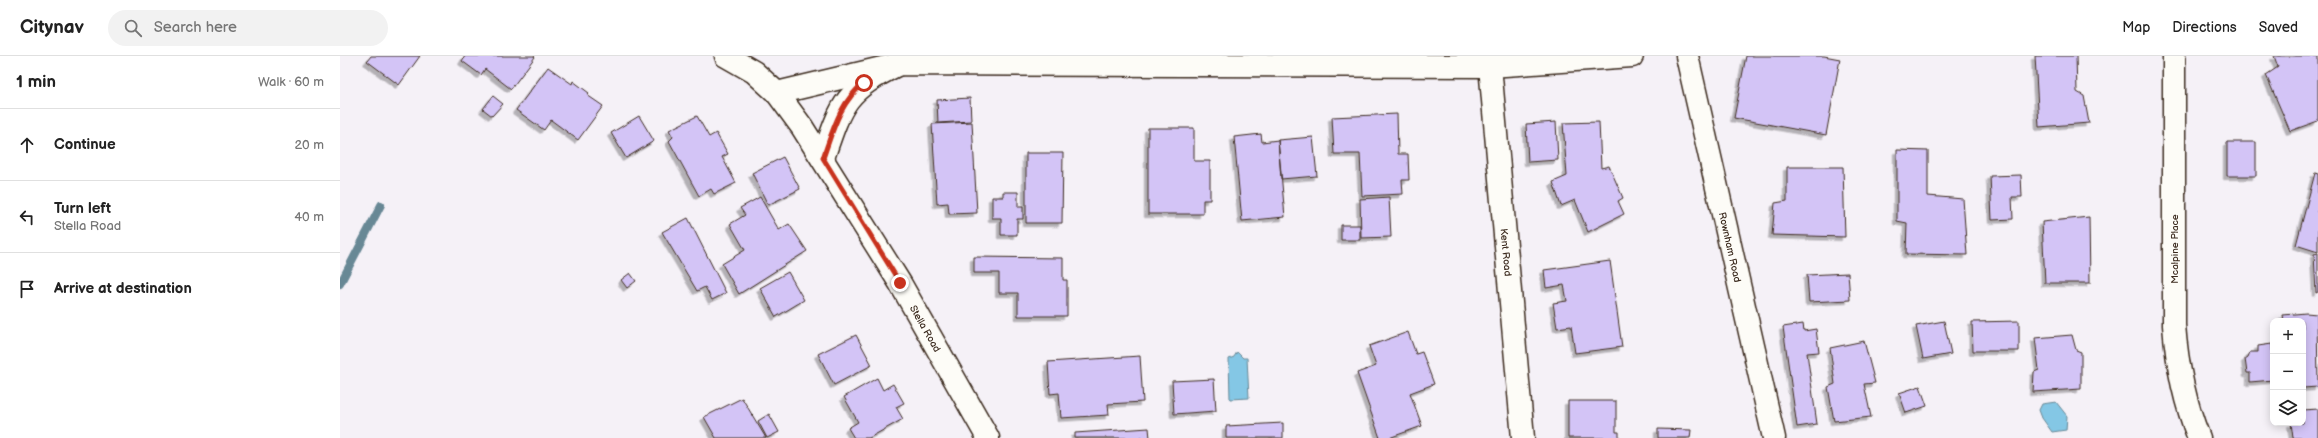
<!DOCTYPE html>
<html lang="en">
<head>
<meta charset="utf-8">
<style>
	body { margin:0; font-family:"Balsamiq Sans",sans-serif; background:#f2f2f2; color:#222 }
	.controls { position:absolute; right:12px; bottom:12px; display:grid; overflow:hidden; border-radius:8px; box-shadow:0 2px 10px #0003 }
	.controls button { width:36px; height:36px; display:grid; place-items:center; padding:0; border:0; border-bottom:1px solid #e0e0e0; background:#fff; color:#222; font:20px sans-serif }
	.stop { position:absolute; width:12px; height:12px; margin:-9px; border:3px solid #c8321e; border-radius:50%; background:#fff }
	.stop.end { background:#c8321e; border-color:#fff; box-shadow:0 1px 4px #0008 }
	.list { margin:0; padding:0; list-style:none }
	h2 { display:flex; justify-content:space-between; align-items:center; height:52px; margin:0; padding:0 16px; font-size:17px }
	h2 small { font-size:13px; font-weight:400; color:#767676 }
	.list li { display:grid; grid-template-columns:26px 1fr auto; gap:12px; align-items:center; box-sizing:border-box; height:72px; padding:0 16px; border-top:1px solid #e0e0e0 }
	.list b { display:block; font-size:15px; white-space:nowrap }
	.list p { margin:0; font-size:13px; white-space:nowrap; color:#767676 }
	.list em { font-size:13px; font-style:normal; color:#767676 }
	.icon { flex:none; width:22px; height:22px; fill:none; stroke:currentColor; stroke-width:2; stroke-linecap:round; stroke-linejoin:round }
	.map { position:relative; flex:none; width:1978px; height:382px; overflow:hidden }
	header { display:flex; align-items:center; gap:24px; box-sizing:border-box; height:56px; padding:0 20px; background:#fff; border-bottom:1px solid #e0e0e0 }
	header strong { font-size:19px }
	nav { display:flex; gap:22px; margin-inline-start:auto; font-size:14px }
	.search { width:280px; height:36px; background:#f2f2f2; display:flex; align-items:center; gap:10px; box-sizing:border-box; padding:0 14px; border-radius:22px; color:#767676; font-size:15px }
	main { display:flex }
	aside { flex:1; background:#fff }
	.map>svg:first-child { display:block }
	.water { fill:#84c7e5; stroke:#678895 }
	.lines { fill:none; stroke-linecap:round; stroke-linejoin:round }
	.stream { stroke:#678895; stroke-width:8 }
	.building { fill:#d3c4f6; stroke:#3b2a1e; filter:url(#shadow) }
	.minor-casing { stroke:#3b2a1e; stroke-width:25 }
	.secondary-casing { stroke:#3b2a1e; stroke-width:25 }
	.minor { stroke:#fdfcf7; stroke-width:22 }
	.secondary { stroke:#fdfcf7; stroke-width:22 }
	.route { stroke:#c8321e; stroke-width:5 }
	.labels { text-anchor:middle; stroke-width:3; stroke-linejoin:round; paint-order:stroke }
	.street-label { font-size:10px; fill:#3b2a1e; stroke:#fdfcf7 }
</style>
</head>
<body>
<header>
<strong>Citynav</strong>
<div class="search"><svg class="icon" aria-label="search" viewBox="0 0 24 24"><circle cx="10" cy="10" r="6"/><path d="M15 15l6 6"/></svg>Search here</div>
<nav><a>Map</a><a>Directions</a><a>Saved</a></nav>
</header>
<main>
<aside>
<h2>1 min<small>Walk · 60 m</small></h2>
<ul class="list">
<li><svg class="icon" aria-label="ahead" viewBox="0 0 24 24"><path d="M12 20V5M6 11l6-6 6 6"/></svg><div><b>Continue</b></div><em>20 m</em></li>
<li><svg class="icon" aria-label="left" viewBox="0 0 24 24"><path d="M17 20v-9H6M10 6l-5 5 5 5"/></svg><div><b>Turn left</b><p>Stella Road</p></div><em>40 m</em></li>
<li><svg class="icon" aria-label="arrive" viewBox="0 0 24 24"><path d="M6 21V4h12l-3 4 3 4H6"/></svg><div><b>Arrive at destination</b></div></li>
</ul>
</aside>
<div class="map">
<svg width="1978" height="382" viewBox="0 0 1978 382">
	<defs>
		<filter id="shadow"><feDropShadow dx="-3.5" dy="3.5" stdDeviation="0" flood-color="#0004"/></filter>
	</defs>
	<rect width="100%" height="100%" fill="#f5f1f7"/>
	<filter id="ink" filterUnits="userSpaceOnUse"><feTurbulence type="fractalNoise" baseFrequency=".025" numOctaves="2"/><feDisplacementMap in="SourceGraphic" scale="8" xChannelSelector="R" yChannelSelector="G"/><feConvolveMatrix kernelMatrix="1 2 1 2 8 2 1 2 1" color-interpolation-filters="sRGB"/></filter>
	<g filter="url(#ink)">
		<!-- water -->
		<path class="water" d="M897,296L903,302H907L909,342L890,343L889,303L894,301Z
			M1716,346L1727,360L1726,374L1712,376L1702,362L1699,354L1702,348Z"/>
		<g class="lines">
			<!-- stream -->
			<path class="stream" d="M0,228L41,149"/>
		</g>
		<!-- building -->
		<path class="building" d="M31,0H80L59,29L27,5Z
			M125,0H194L195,1L171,33L145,13L141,19L122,5Z
			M1406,0H1484L1500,3L1486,79L1394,62Z
			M1695,0H1736L1737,36L1744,40L1749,67L1699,71Z
			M1934,0H1978V65L1950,75L1926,19L1938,11Z
			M208,11L232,28L233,25L249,37L247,39L263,50L238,84L211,64L204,74L176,54Z
			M153,40L163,48L152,60L143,53Z
			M630,42L631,65L598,67L597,44Z
			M1057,58L1058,98H1068L1069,124H1062L1063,138L1022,140L1020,98H994L992,61Z
			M299,60L314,85L286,102L271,77Z
			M357,60L369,81L376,77L388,98L382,101L396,127L374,138L371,133L359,140L329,85L333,81L329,74Z
			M632,66L637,157L609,158L608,147L597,148L592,68Z
			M1216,66L1218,104L1188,106L1186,68Z
			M1259,66L1261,112L1269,110L1283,142L1278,145L1284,158L1248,176L1235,144L1221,150L1213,126L1227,120L1223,67Z
			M808,72H854V105H870V144H863V158H808Z
			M921,78L922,86L938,84L945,161L902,165L894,81Z
			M973,81L977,120L941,123L938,84Z
			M1887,86H1916V120H1887Z
			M1557,94L1588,95V140L1623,143L1627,199L1566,198L1567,167L1557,165Z
			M686,97H723L722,167H686Z
			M443,101L460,133L428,149L412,117Z
			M1447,111H1503L1505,181L1432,179L1435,147L1447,145Z
			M1975,117L1978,118V196L1956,189Z
			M1681,119L1682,141H1672L1673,163L1652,164L1650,120Z
			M663,136H678V151H683V163H677V179H661V162H652V141H663Z
			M420,141L439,174L449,168L467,195L399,238L382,208L405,194L390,168L405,159L400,152Z
			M1049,141L1051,181L1021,182L1020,143Z
			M1749,161L1750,227H1705L1702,166Z
			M348,162L386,237L372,244L365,231L357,235L322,176Z
			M1001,169H1020V184H1001Z
			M1978,197V236L1976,237L1974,198Z
			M634,201L723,202V224H727V260H678V237H659V217H634Z
			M1270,205L1282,291L1235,297L1231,270L1217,272L1213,247L1227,245L1224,229L1206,232L1204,214Z
			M448,216L464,244L436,261L420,232Z
			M290,217L296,225L287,232L281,224Z
			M1508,217L1510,244L1469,246L1467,219Z
			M1966,257L1977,258L1978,331L1963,332V265H1944L1943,259Z
			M1604,265L1611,298L1583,303L1576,270Z
			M1679,265V295H1633L1632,266Z
			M1463,268L1464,275L1476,273L1479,296L1467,297L1477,368L1457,371L1443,271Z
			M1068,276L1076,298L1082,296L1094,328L1070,337L1082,370L1049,382H1040L1017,317L1036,310L1029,290Z
			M516,279L532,309L494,329L478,298Z
			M1732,279L1736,294L1741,296V333L1693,336L1694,316L1699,314L1695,282Z
			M1524,285L1535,327L1524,328L1531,361L1494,365L1488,331L1495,328L1490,292Z
			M1932,288L1933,324L1910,326V317H1907L1905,303L1908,301L1910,296H1918V290Z
			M800,300L803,346L768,348L769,359L721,362L719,337L710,338L708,306Z
			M537,322L543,334L553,328L564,347L556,351L563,363L529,382H514L508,372L518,366L504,341Z
			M874,323L876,355L834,358L832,325Z
			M1580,330L1587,350L1566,357L1559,337Z
			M402,342L426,382H376L364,361Z
			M1228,345H1276V376H1279V382H1228Z
			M1978,353V382H1953L1951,367H1963V354Z
			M429,358L439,376L427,382L418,365Z
			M943,367V382H886V370Z
			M809,372L810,382H735V377Z
			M1318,373L1351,374L1350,382H1318Z"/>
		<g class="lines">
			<!-- minor casing -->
			<g class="minor-casing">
				<g id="minor">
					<path id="s1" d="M1347,0L1434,382"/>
					<path d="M1834,0V269C1837,309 1844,345 1859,382"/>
					<path id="s2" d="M1150,10L1183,382"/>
					<path d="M437,37L559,8L1150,10L1292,0"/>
				</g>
			</g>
			<!-- secondary casing -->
			<g class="secondary-casing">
				<g id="secondary">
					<path id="s3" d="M386,0L414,16L437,37L462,71L560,227L648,382"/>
					<path d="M483,102C502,46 505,35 559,8"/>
				</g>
			</g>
			<!-- minor -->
			<use href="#minor" class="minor"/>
			<!-- secondary -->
			<use href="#secondary" class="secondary"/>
		</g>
	</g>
	<g class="lines" filter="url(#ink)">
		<!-- route -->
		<path class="route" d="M524,27C500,46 493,74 483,102L560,227"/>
	</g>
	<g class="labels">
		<!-- street labels -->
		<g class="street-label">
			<text dy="4" stroke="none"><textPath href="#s1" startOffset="196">Rownham Road</textPath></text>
			<text transform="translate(1834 193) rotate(-90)" y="4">Mcalpine Place</text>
			<text dy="4" stroke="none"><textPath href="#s2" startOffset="187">Kent Road</textPath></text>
			<text dy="4" stroke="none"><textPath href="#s3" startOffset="342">Stella Road</textPath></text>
		</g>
	</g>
</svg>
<div class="controls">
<button>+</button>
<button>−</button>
<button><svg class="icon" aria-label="layers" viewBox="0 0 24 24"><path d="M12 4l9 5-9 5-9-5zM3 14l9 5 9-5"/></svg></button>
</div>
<div class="stop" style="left:524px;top:27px"></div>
<div class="stop end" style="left:560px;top:227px"></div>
</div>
</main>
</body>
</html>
